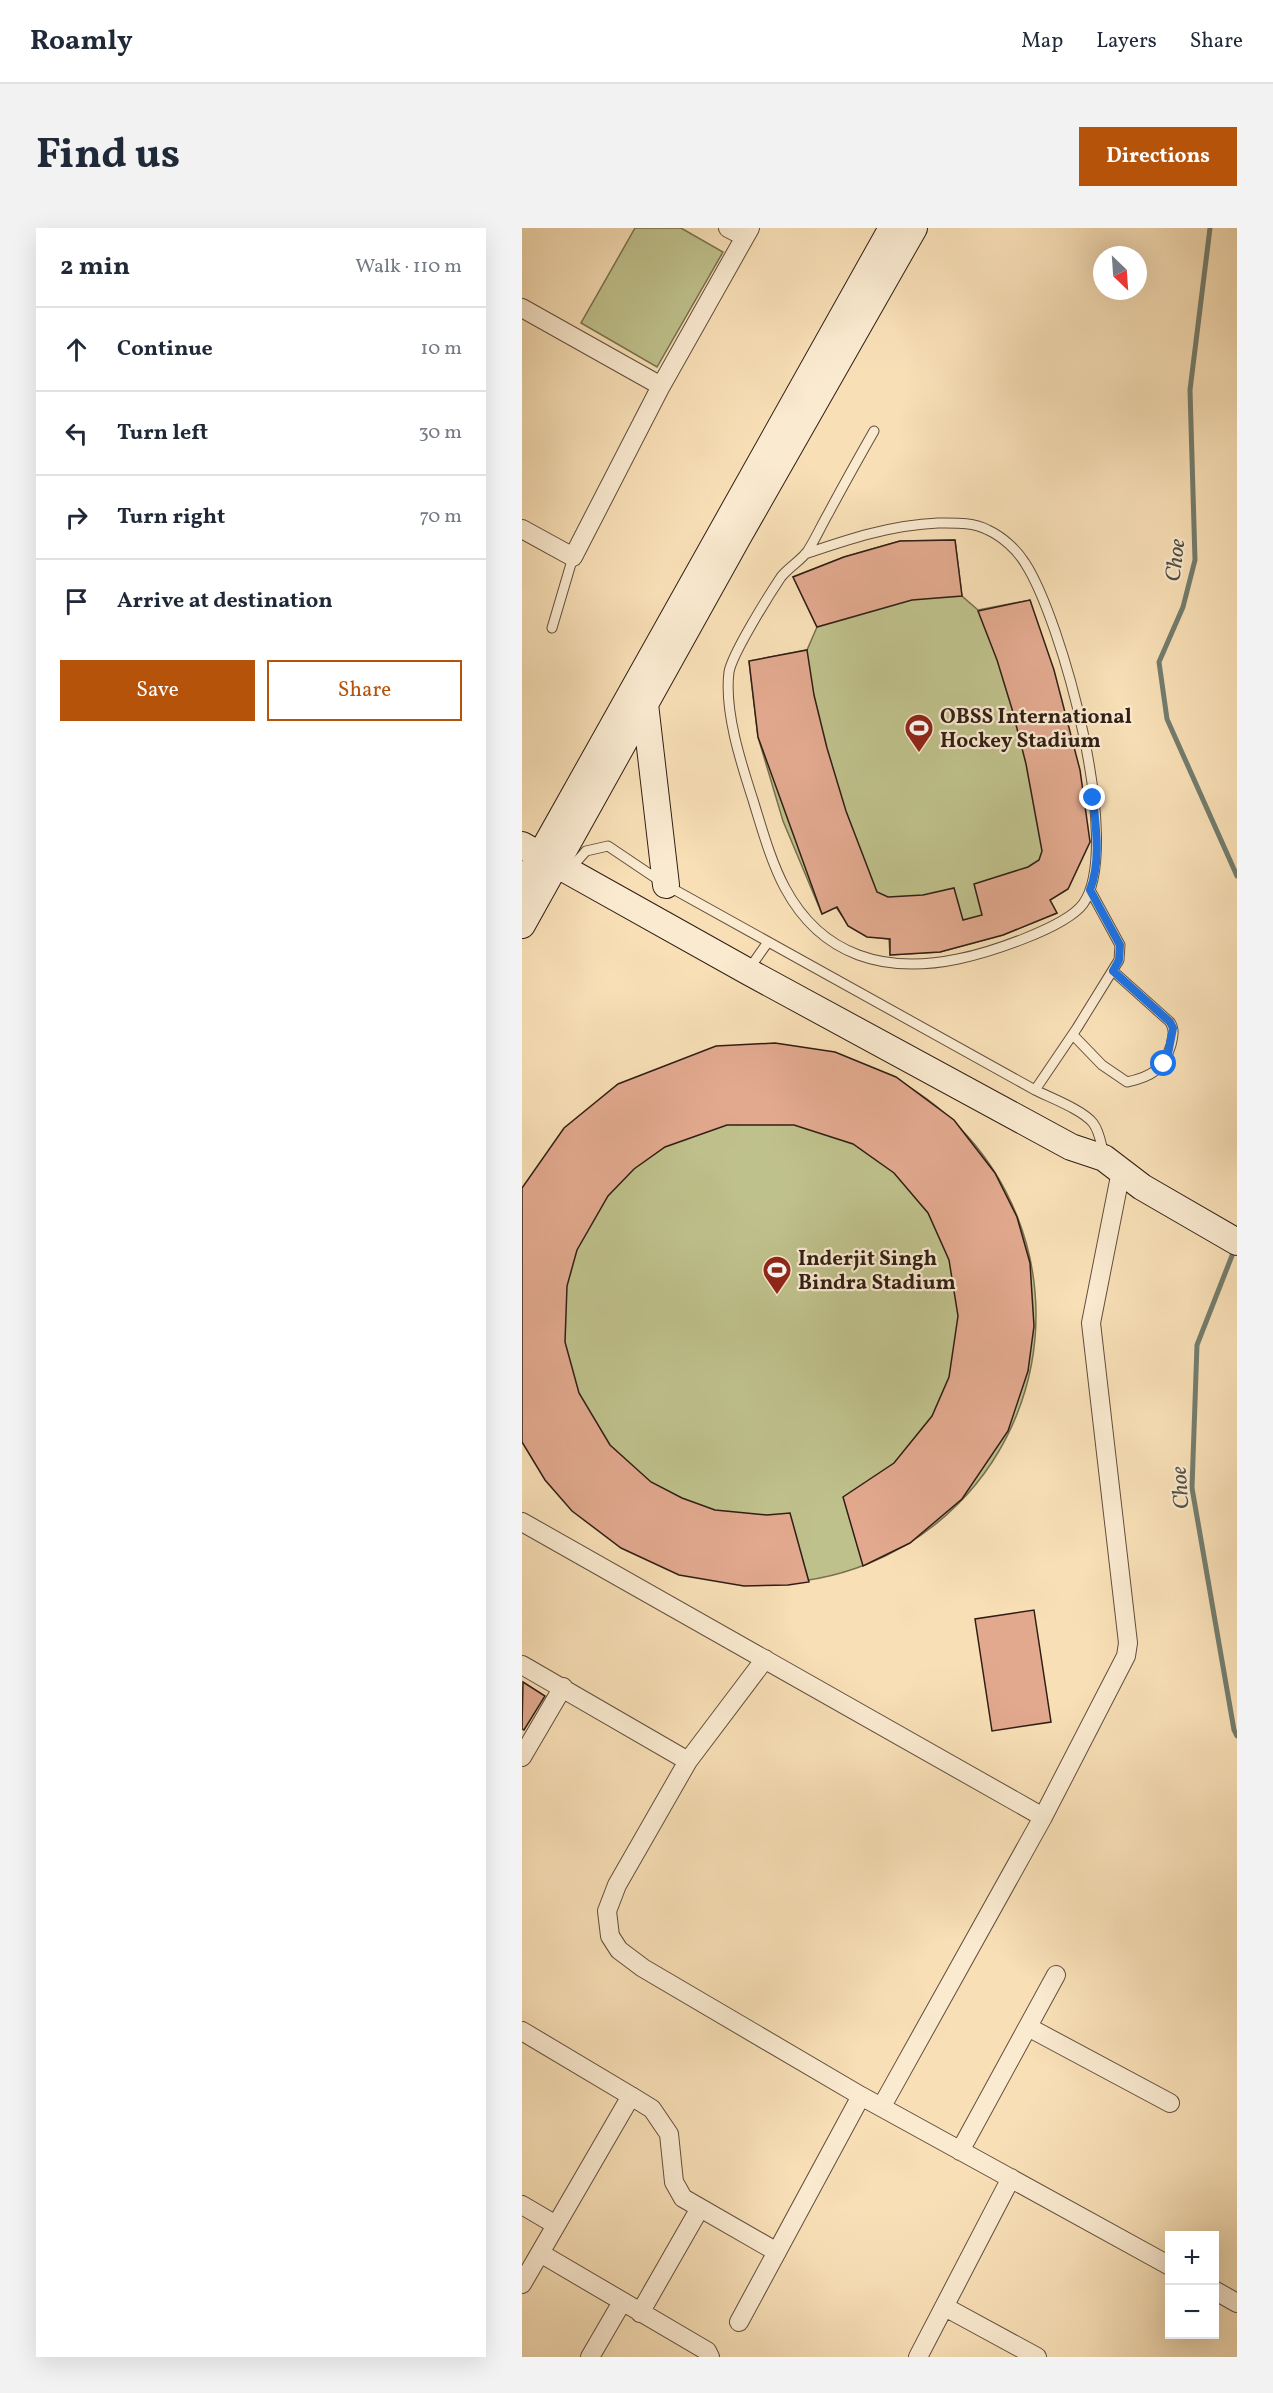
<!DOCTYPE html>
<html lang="en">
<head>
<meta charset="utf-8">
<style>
	body { margin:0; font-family:Vollkorn,serif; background:#f2f2f3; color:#1f2937 }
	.controls { position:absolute; right:18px; bottom:18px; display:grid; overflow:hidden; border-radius:0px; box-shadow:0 6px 24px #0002 }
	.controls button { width:54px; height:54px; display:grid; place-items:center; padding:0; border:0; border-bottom:2px solid #e0e1e3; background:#fff; color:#1f2937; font:30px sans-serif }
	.compass { position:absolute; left:571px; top:18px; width:54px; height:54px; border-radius:50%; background:#fff; box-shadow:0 6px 24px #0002; rotate:155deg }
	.stop { position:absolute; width:18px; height:18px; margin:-14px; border:4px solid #1a73e8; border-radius:50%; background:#fff }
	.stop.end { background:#1a73e8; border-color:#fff; box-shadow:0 2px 6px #0008 }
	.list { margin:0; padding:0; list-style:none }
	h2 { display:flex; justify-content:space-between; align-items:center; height:78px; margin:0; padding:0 24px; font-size:26px }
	h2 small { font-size:20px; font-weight:400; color:#747a83 }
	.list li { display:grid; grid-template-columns:39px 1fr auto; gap:18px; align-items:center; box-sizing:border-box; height:84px; padding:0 24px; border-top:2px solid #e0e1e3 }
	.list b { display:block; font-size:22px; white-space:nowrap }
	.list em { font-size:20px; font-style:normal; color:#747a83 }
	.actions { display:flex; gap:12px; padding:18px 24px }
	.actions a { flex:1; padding:14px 0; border:2px solid #b45309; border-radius:0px; text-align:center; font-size:21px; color:#b45309 }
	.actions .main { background:#b45309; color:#fff }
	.icon { flex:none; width:33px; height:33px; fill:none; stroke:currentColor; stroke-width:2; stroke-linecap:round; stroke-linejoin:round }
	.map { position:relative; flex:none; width:715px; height:2129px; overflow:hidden; border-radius:0px }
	header { display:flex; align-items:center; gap:36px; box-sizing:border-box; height:84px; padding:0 30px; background:#fff; border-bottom:2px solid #e0e1e3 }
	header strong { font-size:28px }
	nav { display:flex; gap:33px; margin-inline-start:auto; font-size:21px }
	.intro { display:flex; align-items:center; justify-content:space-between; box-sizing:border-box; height:144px; padding:0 36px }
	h1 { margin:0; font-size:42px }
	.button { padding:15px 27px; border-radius:0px; background:#b45309; color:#fff; font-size:21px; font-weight:700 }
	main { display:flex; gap:36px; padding:0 36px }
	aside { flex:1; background:#fff; border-radius:0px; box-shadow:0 6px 24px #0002 }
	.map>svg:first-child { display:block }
	.green { fill:#bfc18c; stroke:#787050; stroke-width:1.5 }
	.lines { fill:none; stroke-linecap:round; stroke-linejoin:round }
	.stream { stroke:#737d6e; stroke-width:5 }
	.building { fill:#e2a98f; stroke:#301e15; stroke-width:1.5 }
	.lane-casing { stroke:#624e3d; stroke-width:11 }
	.street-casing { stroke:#624e3d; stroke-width:20 }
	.secondary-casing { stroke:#301e15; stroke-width:28 }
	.lane { stroke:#faead0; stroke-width:9 }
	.street { stroke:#faead0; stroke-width:18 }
	.secondary { stroke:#faead0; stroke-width:26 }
	.route { stroke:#1a73e8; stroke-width:8 }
	.labels { text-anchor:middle; stroke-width:4.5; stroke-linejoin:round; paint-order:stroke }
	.poi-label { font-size:21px; font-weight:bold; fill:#301e15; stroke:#faead0; text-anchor:start }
	.water-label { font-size:22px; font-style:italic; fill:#514e41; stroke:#faead0 }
</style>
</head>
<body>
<header>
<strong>Roamly</strong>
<nav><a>Map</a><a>Layers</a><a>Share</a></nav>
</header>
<div class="intro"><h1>Find us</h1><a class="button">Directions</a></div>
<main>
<aside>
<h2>2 min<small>Walk · 110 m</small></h2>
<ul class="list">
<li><svg class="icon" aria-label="ahead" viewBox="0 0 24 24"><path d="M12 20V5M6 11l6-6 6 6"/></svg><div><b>Continue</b></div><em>10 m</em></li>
<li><svg class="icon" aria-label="left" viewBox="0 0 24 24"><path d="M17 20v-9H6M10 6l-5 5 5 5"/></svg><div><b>Turn left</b></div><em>30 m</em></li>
<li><svg class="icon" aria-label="right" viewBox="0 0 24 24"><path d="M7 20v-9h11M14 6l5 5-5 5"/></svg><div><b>Turn right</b></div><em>70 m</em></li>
<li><svg class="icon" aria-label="arrive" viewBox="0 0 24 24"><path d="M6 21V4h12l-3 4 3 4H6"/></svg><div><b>Arrive at destination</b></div></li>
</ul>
<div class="actions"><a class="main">Save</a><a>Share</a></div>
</aside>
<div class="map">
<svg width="715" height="2129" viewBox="0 0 715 2129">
	<rect width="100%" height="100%" fill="#f8dfb6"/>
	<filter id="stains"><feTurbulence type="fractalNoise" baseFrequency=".00333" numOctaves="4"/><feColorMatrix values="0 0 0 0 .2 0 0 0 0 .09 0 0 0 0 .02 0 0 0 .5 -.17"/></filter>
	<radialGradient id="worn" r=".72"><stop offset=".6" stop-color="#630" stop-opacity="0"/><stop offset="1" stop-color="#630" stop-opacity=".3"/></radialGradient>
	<!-- green -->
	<path class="green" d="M113,0H159L201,24L135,139L59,95Z
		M433,312L440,368L456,382L508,372L568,614L546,661L528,672L535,685L481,707L418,724L368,727L367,711C339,708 330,704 314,679L300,686L261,593L236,509L227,433L285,422L295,399L271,349L322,329L378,313Z
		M-22 1087a268 268 0 1 1 536 0a268 268 0 1 1-536 0Z"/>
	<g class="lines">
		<!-- stream -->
		<path class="stream" d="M688,0L668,162L673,332L661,379L637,434L645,491L715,648
			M713,1020L675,1117L670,1260L712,1502L715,1508"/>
	</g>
	<!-- building -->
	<path class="building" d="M433,312L440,368L390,372L295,399L271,349L322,329L378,313Z
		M508,372L532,442L558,542L568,614L546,661L528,672L535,685L481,707L418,724L368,727V711L345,709L326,698L315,679L300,686L236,509L227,433L285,422L292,467L305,520L324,583L355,664L366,669L401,667L432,660L441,692L460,687L452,656L506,639L517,632L520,623L504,536L490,481L475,432L456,383Z
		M253,815L313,824L374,849L432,892L473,945L495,989L508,1035L512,1098L506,1143L486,1203L440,1271L388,1315L341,1338L321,1269L372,1235L410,1188L427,1149L436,1088L427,1032L406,985L372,945L331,916L272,897H205L143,919L112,941L86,968L55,1022L45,1058L43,1114L57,1165L88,1217L129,1254L160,1270L193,1282L245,1287L268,1285L287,1354L266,1357L222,1358L157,1347L99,1320L50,1283L23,1252L0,1214V960L42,900L96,856L194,818Z
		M512,1382L529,1494L470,1503L453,1391Z
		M1,1454L23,1468L2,1502L0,1501Z"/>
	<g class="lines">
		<!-- lane casing -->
		<g class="lane-casing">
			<path id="lane" d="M283,326C327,311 369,297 416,295C433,295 451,294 466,302C481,309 495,322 503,335C540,392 602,619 561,676C543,700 466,725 436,731C364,746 300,729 263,660C249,634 240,601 231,572C219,535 202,483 207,444C210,426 247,367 259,349C266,340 278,333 285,324C293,312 299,298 306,286C321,258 336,231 352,203
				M30,400L51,329
				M47,642L64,623L86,618L144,657L513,862C529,870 561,882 571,895C578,904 579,917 582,927
				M227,741L246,714
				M551,807L580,837L605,854C629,849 642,841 649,817C651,808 653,802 648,794L591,743
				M513,862L555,800L597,732L598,717L568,662"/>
		</g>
		<!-- street casing -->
		<g class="street-casing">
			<path id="street" d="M206,0L223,9
				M0,80L139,158
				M0,301L51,329L139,158L228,0
				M0,1294L521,1589
				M243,1431L166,1533L95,1657L85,1683L88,1708L97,1722L121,1740L339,1868L648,2038
				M0,1437L166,1533
				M0,1529L41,1459
				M506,1799L648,1875
				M0,1803L109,1868
				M360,1878L521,1589L604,1428L606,1415L569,1095L599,943
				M438,1923L534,1747
				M0,1977L34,1997
				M18,2025L185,2123L188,2129
				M0,2056L109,1868L130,1881L147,1906L152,1954L161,1970L255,2024
				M692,2062L715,2075
				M423,2079L515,2129
				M118,2085L178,1980
				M217,2094L339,1868
				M68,2129L100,2074
				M396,2129L489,1950"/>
		</g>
		<!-- secondary casing -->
		<g class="secondary-casing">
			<path id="secondary" d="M123,476L144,657
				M0,617L225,743L549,919L582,930L620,959L715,1014
				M0,660L370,0
				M0,697L216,309L392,0"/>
		</g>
		<!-- lane -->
		<use href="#lane" class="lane"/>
		<!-- street -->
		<use href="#street" class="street"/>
		<!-- secondary -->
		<use href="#secondary" class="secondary"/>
	</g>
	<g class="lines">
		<!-- route -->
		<path class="route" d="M571,570C574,600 579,633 568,662L598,717L597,732L591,743L648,794L651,800L645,831L642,836"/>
	</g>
	<!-- icons -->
	<defs>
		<g id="stadium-pin" transform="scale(1.5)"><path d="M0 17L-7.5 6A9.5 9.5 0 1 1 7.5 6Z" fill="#8f2418" stroke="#faead0"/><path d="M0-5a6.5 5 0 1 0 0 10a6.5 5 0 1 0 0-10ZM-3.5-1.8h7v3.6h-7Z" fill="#fff"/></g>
	</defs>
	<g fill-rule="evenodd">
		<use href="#stadium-pin" x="397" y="500"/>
		<use href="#stadium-pin" x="255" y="1042"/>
	</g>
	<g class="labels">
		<!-- poi labels -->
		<g class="poi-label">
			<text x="418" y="495">OBSS International<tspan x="418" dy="24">Hockey Stadium</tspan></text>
			<text x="276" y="1037">Inderjit Singh<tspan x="276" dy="24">Bindra Stadium</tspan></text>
		</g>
		<!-- water labels -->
		<g class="water-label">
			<text transform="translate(652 332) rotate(-83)" y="8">Choe</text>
			<text transform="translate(657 1260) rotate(-94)" y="8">Choe</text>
		</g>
	</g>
	<rect width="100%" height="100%" filter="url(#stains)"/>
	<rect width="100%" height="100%" fill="url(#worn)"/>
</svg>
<div class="controls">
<button>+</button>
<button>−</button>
</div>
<svg class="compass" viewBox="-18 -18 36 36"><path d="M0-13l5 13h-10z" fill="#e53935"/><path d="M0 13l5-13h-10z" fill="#747a83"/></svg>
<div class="stop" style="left:642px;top:836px"></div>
<div class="stop end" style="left:571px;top:570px"></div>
</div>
</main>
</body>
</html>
